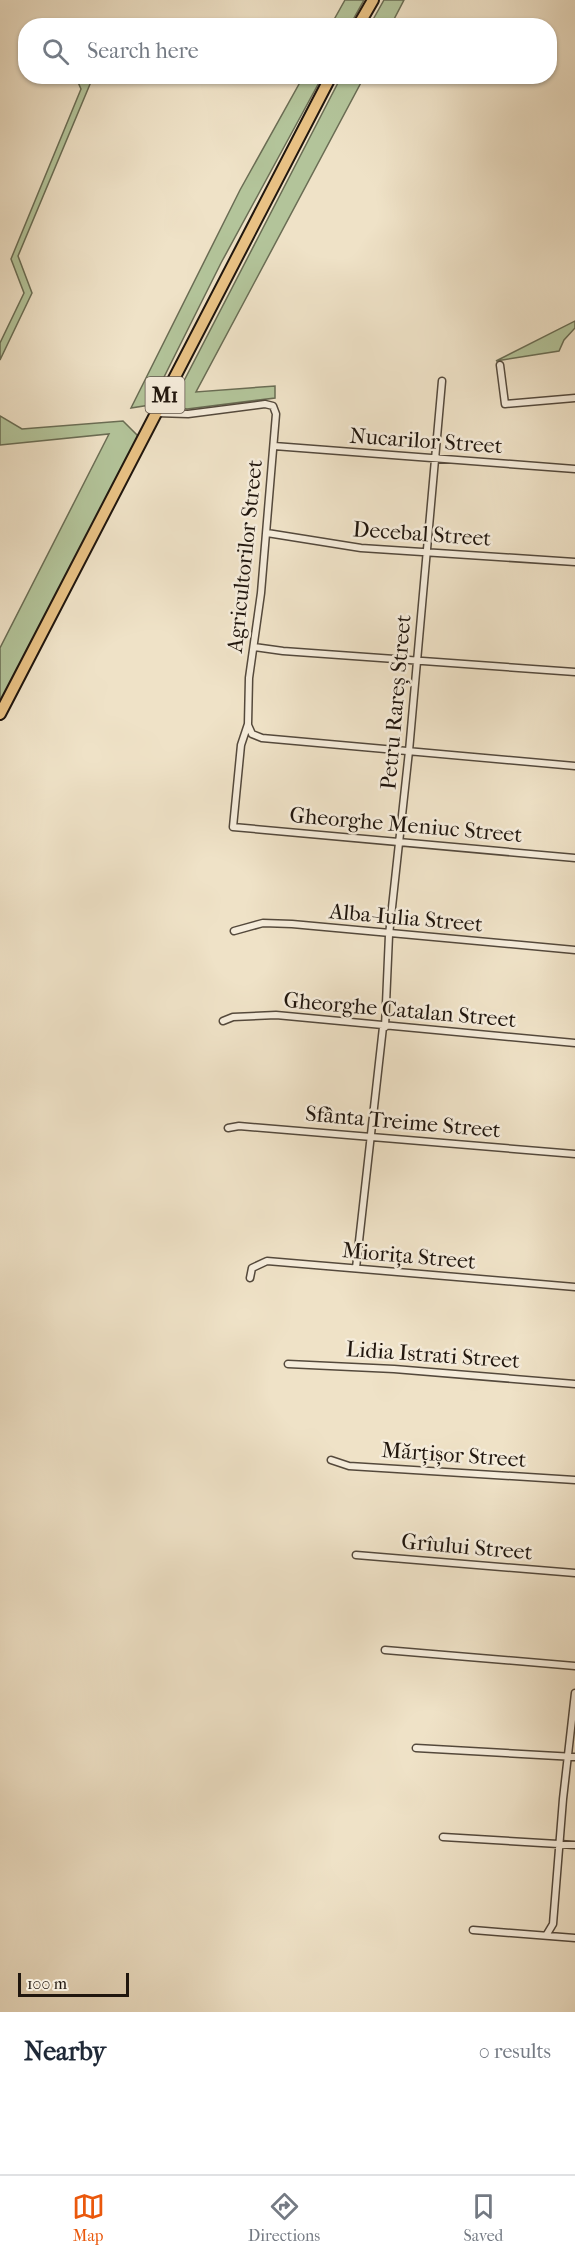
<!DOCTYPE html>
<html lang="en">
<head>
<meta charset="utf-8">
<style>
	body { margin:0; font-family:"IM FELL French Canon",serif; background:#f6f6f7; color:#1f2937 }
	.scale { position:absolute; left:18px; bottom:15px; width:111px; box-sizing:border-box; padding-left:6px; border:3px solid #20160e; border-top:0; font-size:16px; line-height:21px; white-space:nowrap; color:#20160e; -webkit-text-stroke:4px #f5ecdb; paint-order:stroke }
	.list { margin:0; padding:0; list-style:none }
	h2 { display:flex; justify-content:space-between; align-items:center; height:78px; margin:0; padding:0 24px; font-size:26px }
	h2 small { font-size:20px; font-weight:400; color:#747a83 }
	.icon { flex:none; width:33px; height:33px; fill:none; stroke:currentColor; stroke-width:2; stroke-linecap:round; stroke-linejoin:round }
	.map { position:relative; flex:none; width:575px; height:2012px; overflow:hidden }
	.search { position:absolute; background:#fff; box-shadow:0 2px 4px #0004; left:18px; right:18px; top:18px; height:66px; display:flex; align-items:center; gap:15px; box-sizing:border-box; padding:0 21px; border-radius:24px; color:#747a83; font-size:22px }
	.sheet { height:162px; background:#fff }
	nav { display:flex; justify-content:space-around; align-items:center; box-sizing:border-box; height:84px; border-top:2px solid #e0e1e3; background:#fff; font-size:16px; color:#747a83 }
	nav a { display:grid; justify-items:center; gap:3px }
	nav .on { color:#ea580c }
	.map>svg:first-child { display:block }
	.green { fill:#b3c49a; stroke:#6a6d54; stroke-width:1.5 }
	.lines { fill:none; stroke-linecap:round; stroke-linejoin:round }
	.minor-casing { stroke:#54493c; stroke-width:9 }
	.trunk-casing { stroke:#20160e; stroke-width:14 }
	.minor { stroke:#f5ecdb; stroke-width:6 }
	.trunk { stroke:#e8c184; stroke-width:10 }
	.labels { text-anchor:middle; stroke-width:5; stroke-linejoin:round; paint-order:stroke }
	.shield { fill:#f5ecdb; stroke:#60564c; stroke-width:1.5 }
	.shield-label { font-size:21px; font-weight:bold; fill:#20160e }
	.street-label { font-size:22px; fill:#20160e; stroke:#f5ecdb }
</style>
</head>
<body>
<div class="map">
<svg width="575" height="2012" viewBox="0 0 575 2012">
	<rect width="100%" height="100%" fill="#efe2c7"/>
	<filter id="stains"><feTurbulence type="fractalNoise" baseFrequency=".00333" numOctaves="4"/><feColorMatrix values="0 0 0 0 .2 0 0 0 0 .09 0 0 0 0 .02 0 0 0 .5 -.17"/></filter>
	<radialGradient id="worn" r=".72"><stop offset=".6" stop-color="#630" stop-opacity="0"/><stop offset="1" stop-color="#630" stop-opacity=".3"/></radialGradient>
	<!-- green -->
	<path class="green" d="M345,0H364L350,25H331Z
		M384,0H404L391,25H370Z
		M60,77H93L18,256L32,293L0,360V343L24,293L11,259L81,89L77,80Z
		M303,77H322L221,263L150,405L131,408L240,190Z
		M341,77H364L196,392L275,386V398L187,409L171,406Z
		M575,321V328L564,340L559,351L496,361Z
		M0,416L22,429L123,421L139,437L0,706V648L109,434L0,445Z"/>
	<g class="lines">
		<!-- minor casing -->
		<g class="minor-casing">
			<path id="minor" d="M500,365L505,404L575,398
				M156,413L188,414L265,404L273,406L276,414L261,593L249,678L248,724L241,745L233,827L575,858
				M274,446L575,469
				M267,533L361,548L575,562
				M254,647L283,651L575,672
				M248,725L252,734L262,738L575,766
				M234,931L263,923L292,924L575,950
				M223,1021L233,1017L276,1015L575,1043
				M385,1027L389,935L409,751L442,381
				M228,1128L239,1126L575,1154
				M356,1268L383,1027
				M250,1278L252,1268L267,1261L575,1287
				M288,1364L394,1369L575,1384
				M331,1460L349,1466L575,1480
				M356,1555L575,1573
				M385,1650L575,1666
				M416,1748L575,1757
				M443,1837L575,1845
				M473,1930L575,1938
				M547,1934L553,1924L563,1799L575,1693"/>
		</g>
		<!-- trunk casing -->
		<g class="trunk-casing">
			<path id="trunk" d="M358,26L373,0
				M0,714L331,76"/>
		</g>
		<!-- minor -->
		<use href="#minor" class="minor"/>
		<!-- trunk -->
		<use href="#trunk" class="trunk"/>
	</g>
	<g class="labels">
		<!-- shield labels -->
		<rect class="shield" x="145.5" y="377" width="39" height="36" rx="4.5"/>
		<g class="shield-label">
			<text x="165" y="402">M1</text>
		</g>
		<!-- street labels -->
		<g class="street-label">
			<text transform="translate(426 440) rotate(4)" y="8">Nucarilor Street</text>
			<text transform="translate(422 533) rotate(4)" y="8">Decebal Street</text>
			<text transform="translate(244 556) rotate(-84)" y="8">Agricultorilor Street</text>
			<text transform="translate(395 702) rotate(-85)" y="8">Petru Rareș Street</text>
			<text transform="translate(406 824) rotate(5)" y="8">Gheorghe Meniuc Street</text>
			<text transform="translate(406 917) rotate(5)" y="8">Alba-Iulia Street</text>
			<text transform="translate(400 1009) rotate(5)" y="8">Gheorghe Catalan Street</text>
			<text transform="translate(403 1121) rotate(5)" y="8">Sfânta Treime Street</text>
			<text transform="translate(409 1255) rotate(5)" y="8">Miorița Street</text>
			<text transform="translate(433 1354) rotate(4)" y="8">Lidia Istrati Street</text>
			<text transform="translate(454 1454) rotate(4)" y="8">Mărțișor Street</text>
			<text transform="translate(467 1546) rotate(5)" y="8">Grîului Street</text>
		</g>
	</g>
	<rect width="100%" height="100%" filter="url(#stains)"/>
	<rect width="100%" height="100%" fill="url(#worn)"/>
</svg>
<div class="scale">100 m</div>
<div class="search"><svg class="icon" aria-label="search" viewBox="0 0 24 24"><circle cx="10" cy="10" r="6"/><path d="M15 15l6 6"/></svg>Search here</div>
</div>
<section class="sheet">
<h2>Nearby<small>0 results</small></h2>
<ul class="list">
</ul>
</section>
<nav>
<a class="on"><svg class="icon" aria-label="map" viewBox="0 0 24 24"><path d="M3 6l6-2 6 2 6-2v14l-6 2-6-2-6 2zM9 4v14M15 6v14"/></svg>Map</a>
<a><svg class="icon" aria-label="directions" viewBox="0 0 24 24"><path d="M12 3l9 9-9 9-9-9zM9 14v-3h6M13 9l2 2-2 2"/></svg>Directions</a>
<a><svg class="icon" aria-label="saved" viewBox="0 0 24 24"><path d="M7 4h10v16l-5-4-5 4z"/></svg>Saved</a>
</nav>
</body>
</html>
